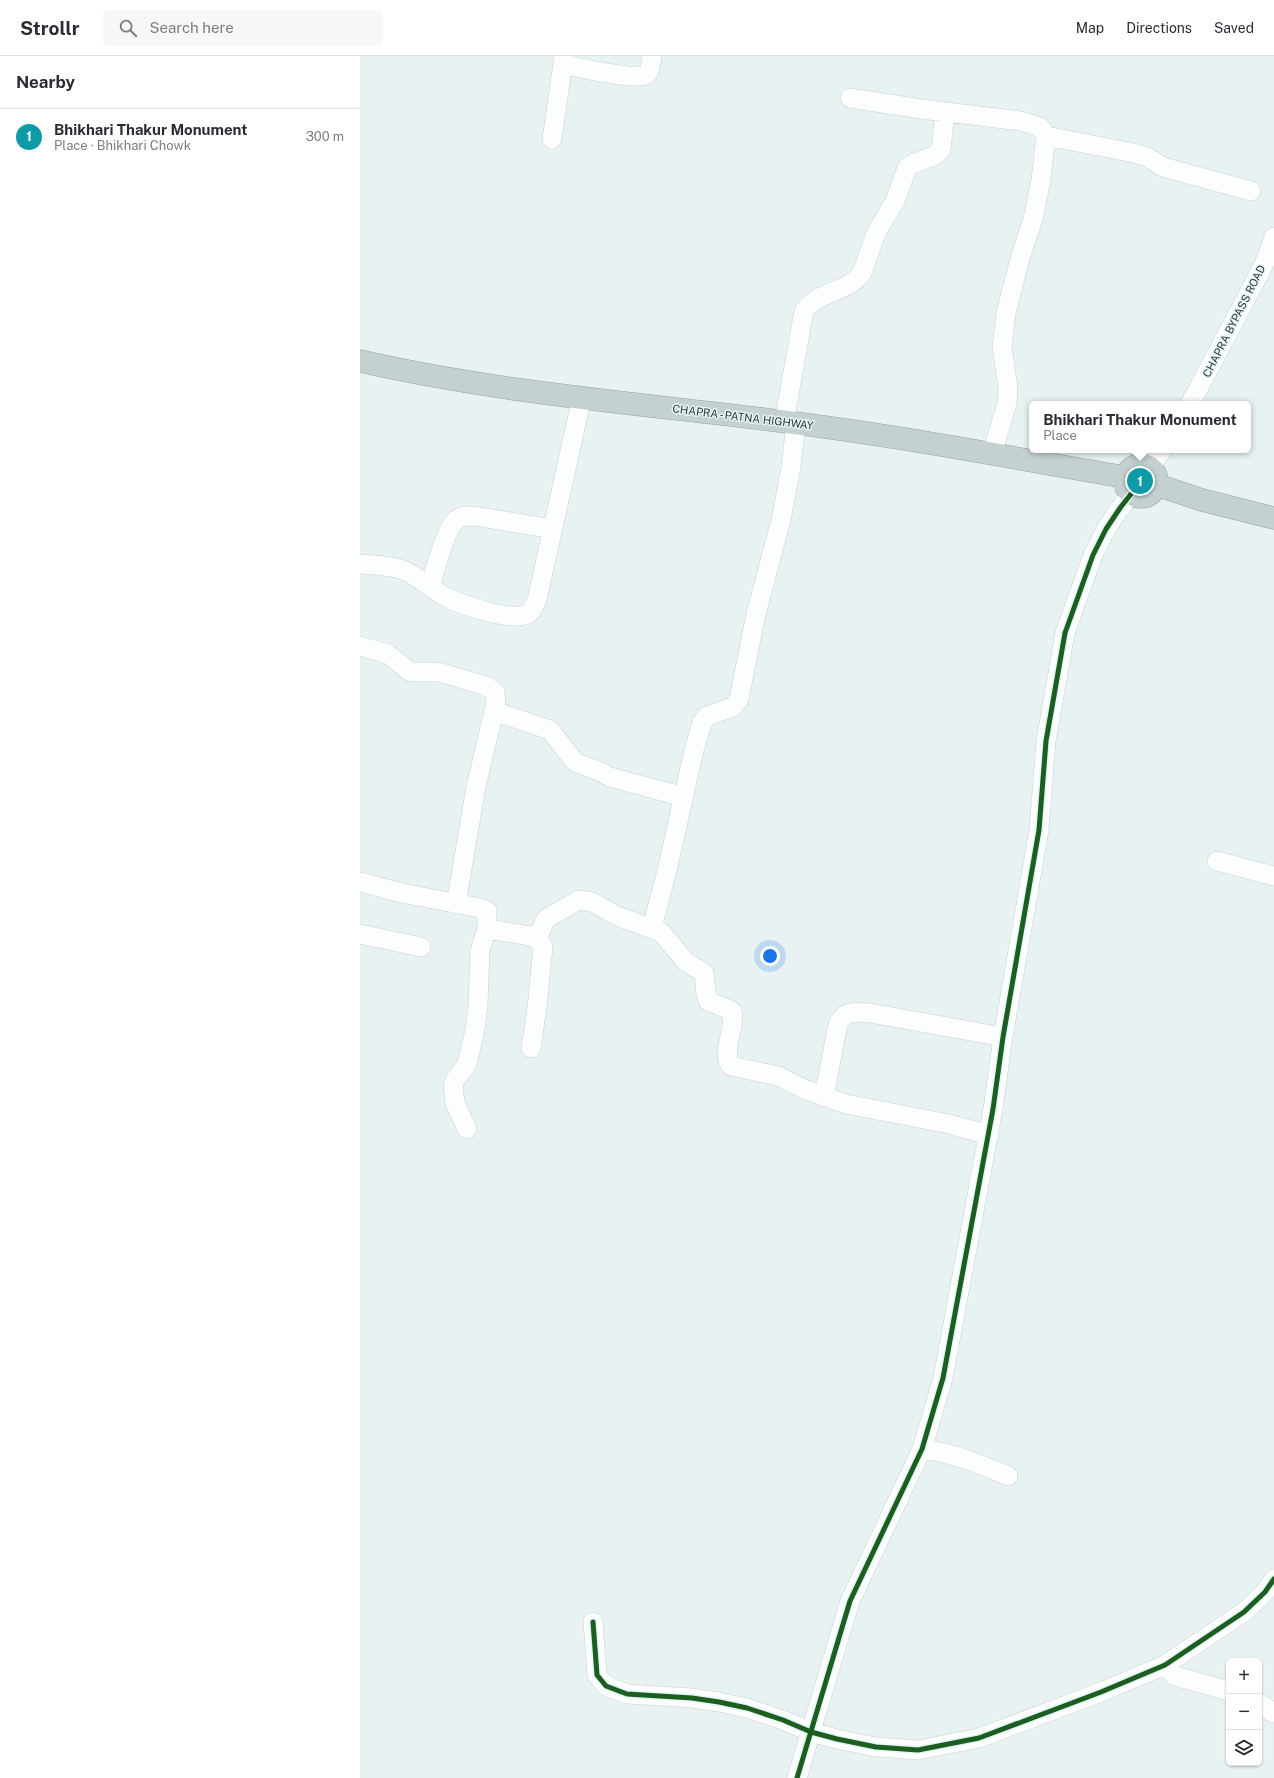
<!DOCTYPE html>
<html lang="en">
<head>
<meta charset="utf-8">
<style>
	body { margin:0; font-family:"Public Sans",sans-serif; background:#f7f7f7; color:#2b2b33 }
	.controls { position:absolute; right:12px; bottom:12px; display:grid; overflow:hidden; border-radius:6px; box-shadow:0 1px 3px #0004 }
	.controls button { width:36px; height:36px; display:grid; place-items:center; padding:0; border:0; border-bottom:1px solid #e1e1e2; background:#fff; color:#2b2b33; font:20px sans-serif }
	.you { position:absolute; left:410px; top:900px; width:14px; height:14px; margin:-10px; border:3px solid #fff; border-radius:50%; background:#1a73e8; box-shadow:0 0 0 6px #1a73e833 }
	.badge { display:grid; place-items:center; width:26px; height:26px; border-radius:50%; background:#717878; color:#fff; font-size:13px; font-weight:700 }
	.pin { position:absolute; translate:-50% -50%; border:2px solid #fff; box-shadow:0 1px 4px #0006 }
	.popup { position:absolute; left:669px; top:345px; width:222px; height:52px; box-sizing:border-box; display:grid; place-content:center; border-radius:6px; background:#fff; filter:drop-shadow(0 1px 3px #0005); font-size:13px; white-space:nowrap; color:#7c7c81 }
	.popup b { font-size:15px; color:#2b2b33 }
	.popup::after { content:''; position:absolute; left:50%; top:100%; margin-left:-8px; border:8px solid transparent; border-top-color:#fff }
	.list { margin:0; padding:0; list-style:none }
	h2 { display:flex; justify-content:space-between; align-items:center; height:52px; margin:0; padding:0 16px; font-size:17px }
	h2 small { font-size:13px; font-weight:400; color:#7c7c81 }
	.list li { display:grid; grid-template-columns:26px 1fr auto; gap:12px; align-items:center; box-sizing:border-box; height:56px; padding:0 16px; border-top:1px solid #e1e1e2 }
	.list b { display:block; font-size:15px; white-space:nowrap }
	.list p { margin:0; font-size:13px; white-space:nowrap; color:#7c7c81 }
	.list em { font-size:13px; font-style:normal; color:#7c7c81 }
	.icon { flex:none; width:22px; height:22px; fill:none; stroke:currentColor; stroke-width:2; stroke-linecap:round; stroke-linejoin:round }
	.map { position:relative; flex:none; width:914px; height:1722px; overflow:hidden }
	header { display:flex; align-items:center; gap:24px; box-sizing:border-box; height:56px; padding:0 20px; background:#fff; border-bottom:1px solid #e1e1e2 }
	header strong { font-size:19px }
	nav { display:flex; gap:22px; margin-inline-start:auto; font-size:14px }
	.search { width:280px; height:36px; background:#f7f7f7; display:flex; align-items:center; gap:10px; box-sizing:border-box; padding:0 14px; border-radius:6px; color:#7c7c81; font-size:15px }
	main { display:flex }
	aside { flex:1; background:#fff }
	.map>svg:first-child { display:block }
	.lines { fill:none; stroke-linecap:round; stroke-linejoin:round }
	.minor-casing { stroke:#c9cfd0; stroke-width:20 }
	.highway-casing { stroke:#94a3a4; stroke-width:23 }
	.minor { stroke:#fcfdfd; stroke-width:19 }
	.highway { stroke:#c5d1d1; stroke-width:22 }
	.cycleway-casing { stroke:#e5f5f6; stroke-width:8 }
	.cycleway { stroke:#1b5e20; stroke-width:5 }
	.labels { text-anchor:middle; stroke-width:3; stroke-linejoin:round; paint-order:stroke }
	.street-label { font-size:11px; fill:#303637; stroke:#e5f5f6 }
</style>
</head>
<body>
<header>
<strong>Strollr</strong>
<div class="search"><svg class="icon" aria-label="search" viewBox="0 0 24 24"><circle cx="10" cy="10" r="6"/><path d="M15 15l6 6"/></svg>Search here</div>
<nav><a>Map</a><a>Directions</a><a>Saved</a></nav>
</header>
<main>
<aside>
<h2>Nearby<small></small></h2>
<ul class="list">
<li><span class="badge" style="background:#0f9aa8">1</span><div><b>Bhikhari Thakur Monument</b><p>Place · Bhikhari Chowk</p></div><em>300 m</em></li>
</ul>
</aside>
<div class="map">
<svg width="914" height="1722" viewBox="0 0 914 1722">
	<rect width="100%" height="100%" fill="#e9f2f2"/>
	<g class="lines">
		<!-- minor casing -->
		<g class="minor-casing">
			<path id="minor" d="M203,8C216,11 279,26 287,18C291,14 291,5 292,0
				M490,42L561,53L661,65L680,71L686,80L681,124L673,163L661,199L646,257L642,291L648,332L647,347L632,398
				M686,80L774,97L787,101L803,111L891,135
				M192,83L204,0
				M830,348L888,239L905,206L914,181
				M424,366L444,255C458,235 487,237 502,217L516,177L535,145L547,112L552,108L574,100L581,94L585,56
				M790,412L802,394
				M0,508C14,509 29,509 43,514C57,519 70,532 84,540C99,548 155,568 169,557C173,554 175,548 177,544L222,341
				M70,531C74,517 86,472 96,464C101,460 108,460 114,460L193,473
				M0,590L28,598L50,616H79L126,630L135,636L136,646L116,731L96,848
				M134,655L190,674L215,706L241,716L250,721L324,741
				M857,805L914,820
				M0,826L42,837L120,852L127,855V873L120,894L118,949L115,974L107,1008L95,1024L93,1030L95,1047L107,1073
				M292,872L307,815L334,694L342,667L347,660L373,651L379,643L396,558L421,464L431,411L436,367
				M127,873L171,880L177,883L183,891L177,952L171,992
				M0,878L61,891
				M177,883L184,867L187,862L219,844L232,846L257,860L301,876L326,906L344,917L346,938L348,945L372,955C377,969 360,997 371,1010L418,1020L444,1033L486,1048L589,1068L629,1079
				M464,1041L478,968C485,954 495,956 510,957L643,981
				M562,1393C593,1397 620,1408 648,1420
				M233,1566L237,1619L246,1630L267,1638L332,1642L359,1646L387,1652L423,1664L451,1676L477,1683L516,1691L558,1694L619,1682L741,1636L805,1609L884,1556L905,1536L914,1523
				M805,1609L815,1620L869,1635
				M899,1647L914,1657
				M437,1722L490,1545L562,1393L583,1322L633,1053L643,981L679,774L686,685L705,577L733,499L746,473L760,452L771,438"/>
		</g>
		<!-- highway casing -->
		<g class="highway-casing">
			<path id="highway" d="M0,305C140,337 285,348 427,366C540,380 652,402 765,421
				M765 425a16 16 0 1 1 32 0a16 16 0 1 1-32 0Z
				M797,429L842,444L914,462"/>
		</g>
		<!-- minor -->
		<use href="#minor" class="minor"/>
		<!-- highway -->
		<use href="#highway" class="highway"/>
		<!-- cycleway casing -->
		<g class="cycleway-casing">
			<path id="cycleway" d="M233,1566L237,1619L246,1630L267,1638L332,1642L359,1646L387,1652L423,1664L451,1676L477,1683L516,1691L558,1694L619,1682L741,1636L805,1609L884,1556L905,1536L914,1523
				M437,1722L490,1545L562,1393L583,1322L633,1053L643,981L679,774L686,685L705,577L733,499L746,473L760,452L771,438"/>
		</g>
		<!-- cycleway -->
		<use href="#cycleway" class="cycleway"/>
	</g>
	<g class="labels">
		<!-- street labels -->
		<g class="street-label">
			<text transform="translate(874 265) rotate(-63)" y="4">CHAPRA BYPASS ROAD</text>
			<text transform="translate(383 361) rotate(7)" y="4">CHAPRA - PATNA HIGHWAY</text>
		</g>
	</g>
</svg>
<div class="controls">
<button>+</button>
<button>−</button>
<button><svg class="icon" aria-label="layers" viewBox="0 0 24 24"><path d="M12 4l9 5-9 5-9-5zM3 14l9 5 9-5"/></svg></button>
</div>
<div class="you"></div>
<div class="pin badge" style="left:780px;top:425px;background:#0f9aa8">1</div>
<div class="popup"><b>Bhikhari Thakur Monument</b>Place</div>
</div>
</main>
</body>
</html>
